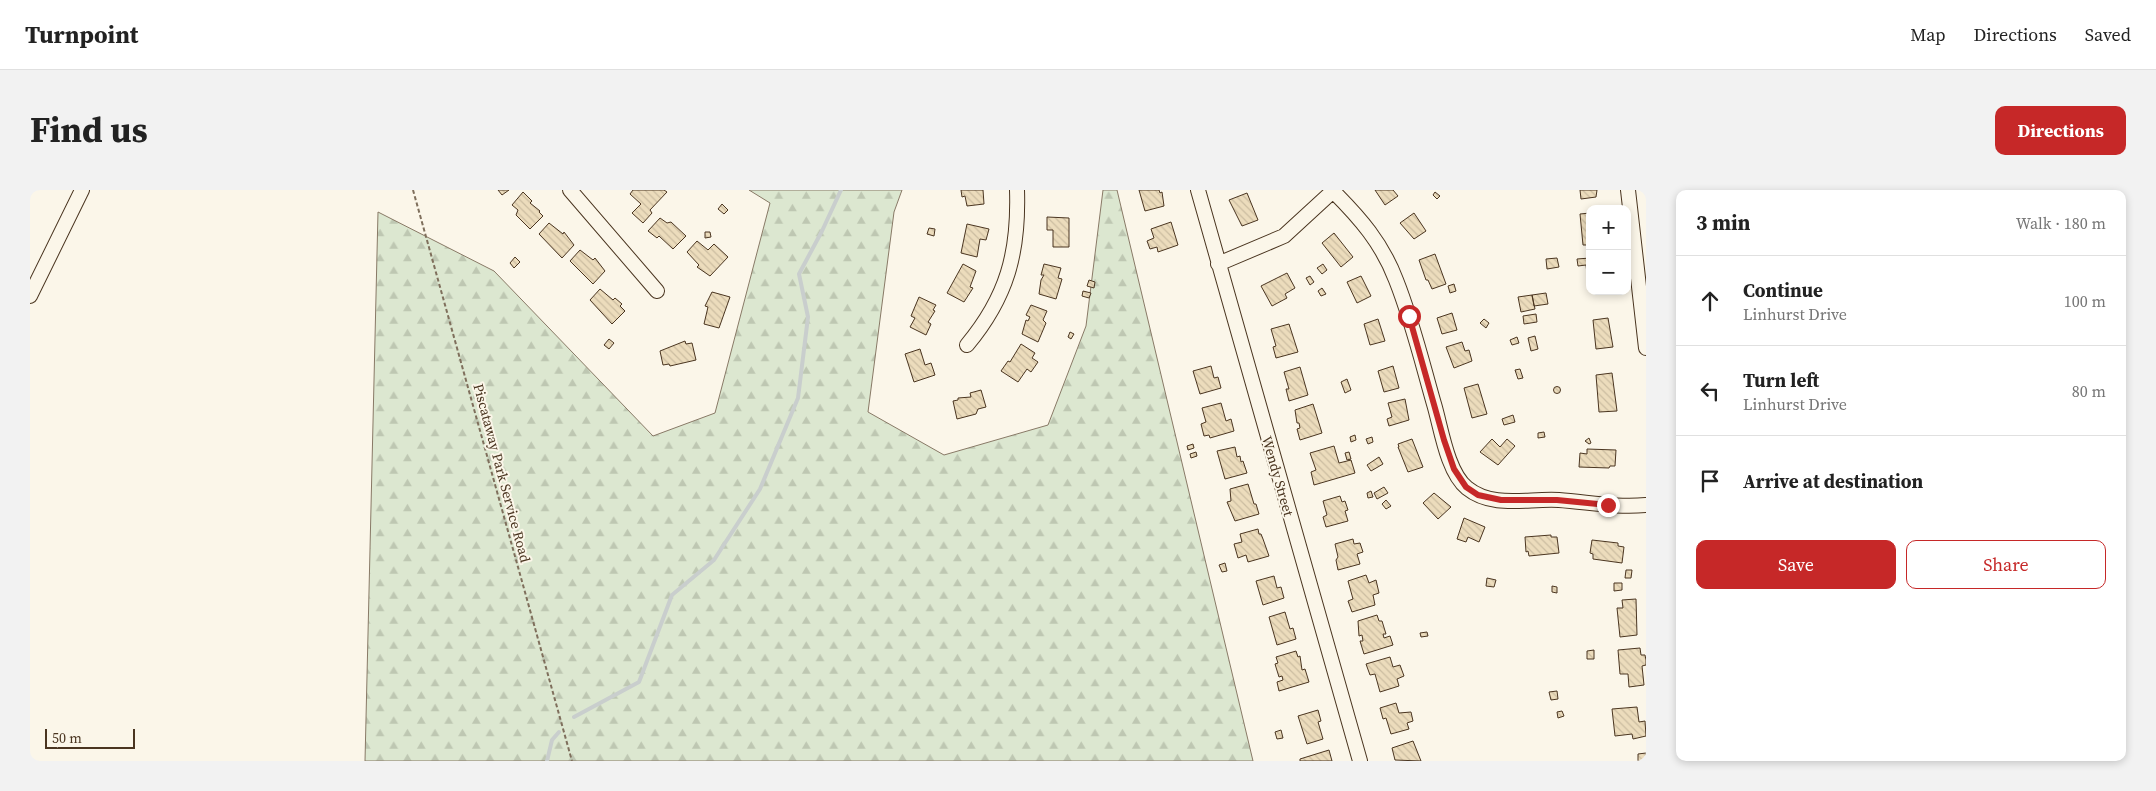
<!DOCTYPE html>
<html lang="en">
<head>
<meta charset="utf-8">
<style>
	body { margin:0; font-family:"Source Serif 4",serif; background:#f2f2f2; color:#222 }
	.controls { position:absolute; right:15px; top:15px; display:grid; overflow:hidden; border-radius:10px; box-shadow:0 2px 8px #0003 }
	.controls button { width:45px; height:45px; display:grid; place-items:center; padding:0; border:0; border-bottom:1px solid #e0e0e0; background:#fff; color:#222; font:25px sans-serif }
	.scale { position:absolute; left:15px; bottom:12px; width:90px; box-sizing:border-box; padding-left:5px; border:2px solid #4a3520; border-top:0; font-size:14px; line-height:18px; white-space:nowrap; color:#4a3520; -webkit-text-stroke:4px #fbf6e9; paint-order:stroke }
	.stop { position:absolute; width:15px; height:15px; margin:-11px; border:4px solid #c62828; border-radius:50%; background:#fff }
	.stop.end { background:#c62828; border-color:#fff; box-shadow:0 1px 5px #0008 }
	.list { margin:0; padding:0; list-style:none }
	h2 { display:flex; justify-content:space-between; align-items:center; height:65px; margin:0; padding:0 20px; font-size:21px }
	h2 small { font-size:16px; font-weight:400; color:#767676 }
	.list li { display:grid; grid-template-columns:32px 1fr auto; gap:15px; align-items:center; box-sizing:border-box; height:90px; padding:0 20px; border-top:1px solid #e0e0e0 }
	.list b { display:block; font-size:19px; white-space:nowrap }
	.list p { margin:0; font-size:16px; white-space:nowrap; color:#767676 }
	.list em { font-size:16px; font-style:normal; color:#767676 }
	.actions { display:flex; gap:10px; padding:15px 20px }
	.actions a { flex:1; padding:11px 0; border:1px solid #c62828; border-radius:10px; text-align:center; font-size:18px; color:#c62828 }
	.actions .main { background:#c62828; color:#fff }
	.icon { flex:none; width:28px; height:28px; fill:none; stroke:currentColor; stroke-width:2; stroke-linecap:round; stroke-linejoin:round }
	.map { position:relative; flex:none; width:1616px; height:571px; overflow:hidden; border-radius:10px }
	header { display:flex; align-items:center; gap:30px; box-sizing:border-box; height:70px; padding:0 25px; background:#fff; border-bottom:1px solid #e0e0e0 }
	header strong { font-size:24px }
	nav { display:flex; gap:28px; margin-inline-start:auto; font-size:18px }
	.intro { display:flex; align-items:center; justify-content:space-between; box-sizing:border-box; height:120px; padding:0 30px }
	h1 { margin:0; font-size:35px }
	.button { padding:12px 22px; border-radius:10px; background:#c62828; color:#fff; font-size:18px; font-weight:700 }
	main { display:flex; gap:30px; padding:0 30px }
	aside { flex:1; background:#fff; border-radius:10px; box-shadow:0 2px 8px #0003 }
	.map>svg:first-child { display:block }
	.forest { fill:url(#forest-firs); stroke:#887966 }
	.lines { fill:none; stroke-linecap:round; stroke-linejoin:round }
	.stream { stroke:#c9cecd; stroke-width:4 }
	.building { fill:url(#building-back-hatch); stroke:#4a3520 }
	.minor-casing { stroke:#4a3520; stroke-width:16 }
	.path { stroke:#7f6f5c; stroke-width:2; stroke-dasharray:4 2.5; stroke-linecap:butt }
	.minor { stroke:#fbf6e9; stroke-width:14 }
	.route { stroke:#c62828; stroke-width:6 }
	.labels { text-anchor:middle; stroke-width:4; stroke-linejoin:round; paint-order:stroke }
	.street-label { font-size:14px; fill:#4a3520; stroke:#fbf6e9 }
</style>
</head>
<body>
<header>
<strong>Turnpoint</strong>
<nav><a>Map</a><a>Directions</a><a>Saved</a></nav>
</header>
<div class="intro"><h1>Find us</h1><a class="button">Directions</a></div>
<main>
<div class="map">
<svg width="1616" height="571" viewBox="0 0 1616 571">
	<defs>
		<pattern id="forest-firs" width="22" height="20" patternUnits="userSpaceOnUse" patternTransform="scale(1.25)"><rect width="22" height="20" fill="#dce7d0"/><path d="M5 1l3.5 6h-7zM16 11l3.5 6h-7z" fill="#bec7b2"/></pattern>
		<pattern id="building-back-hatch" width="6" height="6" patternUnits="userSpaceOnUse" patternTransform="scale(1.25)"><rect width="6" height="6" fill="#ecdcbc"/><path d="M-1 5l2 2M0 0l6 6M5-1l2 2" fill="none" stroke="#ccbda1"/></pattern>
	</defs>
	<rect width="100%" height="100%" fill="#fbf6e9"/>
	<!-- forest -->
	<path class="forest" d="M719,0H872L864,22L838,222L914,265L1018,235L1056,136L1073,0H1087L1223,571H335L348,22L464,81L623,246L685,223L740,13Z"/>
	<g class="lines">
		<!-- stream -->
		<path class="stream" d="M544,527L609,492L642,405L684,370L730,299L768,208L778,127L769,84L792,41L811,0
			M517,571L522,550L529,542"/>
	</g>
	<!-- building -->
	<path class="building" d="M468,0H479L472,5Z
		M603,0H634L637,2L620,20L622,23L613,33L602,23L611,14L600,4Z
		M931,0H953L954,14L937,16L935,6L932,7Z
		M1109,0H1129L1130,3L1132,2L1134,16L1115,21Z
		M1345,0H1363L1368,6L1355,15Z
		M1550,0H1567L1566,7L1551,9Z
		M493,2L502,11L500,13L510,21L509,22L513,26L500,39L486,25L488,20L482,15Z
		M1405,2L1410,6L1407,9L1403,5Z
		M1217,3L1228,30L1212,36L1199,10Z
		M692,14L698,20L694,24L688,19Z
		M1384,23L1396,41L1384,49L1370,33Z
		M1560,23V55H1553L1550,24Z
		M1017,27L1039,28V57H1023V40H1017Z
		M630,28L637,33L641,32L656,46L643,59L629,46L627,48L618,41Z
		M1141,32L1148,55L1128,62L1127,57L1120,59L1117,51L1124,48L1121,39Z
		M519,33L533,44L534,42L544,55L532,68L509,44Z
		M937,34L959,39L956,50L950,49L947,67L931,63Z
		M899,38L905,39L904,46L897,44Z
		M675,42H680L681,47L675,48Z
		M1304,43L1323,67L1311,77L1292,53Z
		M667,51L678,60L684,54L698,67L680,86L667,77L669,75L657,62Z
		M550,60L563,70L565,68L575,81L563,94L540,71Z
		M1405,64L1416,94L1402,99L1398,90H1396L1389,70Z
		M485,67L490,72L484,78L480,73Z
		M1527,68L1529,77L1517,79L1516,69Z
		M1560,68V101H1559L1556,75L1548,76L1547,69Z
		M933,74L946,81L940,97L943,98L934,112L917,103Z
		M1014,74L1031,78L1028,88L1032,89L1026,109L1009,104L1011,90L1014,85H1011Z
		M1293,74L1297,80L1292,84L1287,78Z
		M1257,83L1265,98L1255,104L1257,108L1242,116L1231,96Z
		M1280,86L1284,92L1280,95L1276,88Z
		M1331,86L1341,106L1327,113L1317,92Z
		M1059,90L1065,92L1064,98L1057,96Z
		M1424,94L1426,101L1420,103L1418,96Z
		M1292,98L1296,104L1291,106L1288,101Z
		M570,99L583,110L585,108L592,114L590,116L595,121L582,134L560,110Z
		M1053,101L1061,103L1059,108L1052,106Z
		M682,102L700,107L689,138L674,134L678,117L675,116Z
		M1516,103L1518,114L1504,116L1502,105Z
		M1502,105L1505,119L1491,122L1488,107Z
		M889,107L906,115L903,120L905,121L898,132L901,134L896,145L880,137L885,128L881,126Z
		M1001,115L1017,121L1013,130L1016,133L1008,152L992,144L996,130L998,131L1000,127L996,125Z
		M1422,123L1427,140L1412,144L1407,128Z
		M1506,124L1507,132L1494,134L1493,126Z
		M1578,128L1583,157L1566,159L1563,130Z
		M1348,129L1355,151L1340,155L1334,134Z
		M1454,129L1459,133L1456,138L1450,133Z
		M1259,134L1268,162L1246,168L1243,157L1246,156L1241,139Z
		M1040,142L1044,144L1041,149L1038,147Z
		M1505,146L1508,159L1501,161L1498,148Z
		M1487,147L1489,153L1482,155L1480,150Z
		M579,149L584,153L579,159L574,155Z
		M655,151L656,154L662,153L666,170L640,176L639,174L633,175L630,161Z
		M1432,152L1435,161L1439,160L1442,171L1424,178L1416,157Z
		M991,154L1005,163L1002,168L1008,172L1001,182L997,179L988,192L971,181L978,171L980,172Z
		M890,159L895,175L901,173L905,185L884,192L875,164Z
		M1181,176L1184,188L1188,187L1191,198L1170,204L1163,181Z
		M1363,176L1369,198L1354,202L1348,181Z
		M1270,177L1278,205L1259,211L1256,199H1259L1254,182Z
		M1490,179L1493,188L1488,189L1485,180Z
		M1582,183L1587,221L1569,222L1566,185Z
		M1317,189L1321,200L1315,203L1311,192Z
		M1448,194L1457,224L1442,228L1434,198Z
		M1523.5 200a3.5 3.5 0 1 1 7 0a3.5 3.5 0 1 1-7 0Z
		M951,200L956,217L948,219L946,224L927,229L923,211L928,210V208L941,207L940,203Z
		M1375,209L1379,230L1359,236L1357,229L1362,227L1358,213Z
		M1191,213L1196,231L1201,229L1204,241L1180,248L1179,245L1174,246L1171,234L1176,232L1172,218Z
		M1283,214L1292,243L1270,250L1267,239L1270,238L1269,233H1267L1265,220Z
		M1483,225L1485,232L1474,235L1472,229Z
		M1514,242L1515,247L1508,248V243Z
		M1325,245L1326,250L1321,252L1320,247Z
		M1342,247L1343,252L1338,254L1336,249Z
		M1559,248L1561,253L1559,254L1555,251Z
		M1382,249L1393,277L1378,282L1368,257H1369L1368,254Z
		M1462,249L1470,257L1477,249L1485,256L1468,275L1450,262Z
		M1163,254L1164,258L1158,260L1157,256Z
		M1304,256L1309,273L1321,270L1325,283L1284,295L1281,282L1286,280L1280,263Z
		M1205,257L1207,267L1210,266L1211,272L1213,271L1217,283L1195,289L1187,261Z
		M1557,259L1586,260L1585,276H1580L1579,278L1549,277L1550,263L1557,264Z
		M1166,262L1167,266L1161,268L1160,264Z
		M1319,262L1321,269L1317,270L1315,263Z
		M1349,267L1353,274L1341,281L1337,275Z
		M1218,294L1224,314H1226L1229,324L1205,331L1197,312L1201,311L1200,299Z
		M1354,297L1358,303L1347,309L1344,303Z
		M1341,301L1343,307L1338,308L1337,303Z
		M1404,303L1421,317L1408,329L1393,313Z
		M1310,306L1312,312L1315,311L1318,320L1315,321L1318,331L1296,337L1293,327L1297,325L1293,311Z
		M1356,310L1361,316L1356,319L1352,314Z
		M1434,328L1455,337L1449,352L1438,347L1436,352L1427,349Z
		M1228,339L1229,344H1231L1233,349L1239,366L1218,372L1216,365L1208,368L1204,354L1212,352L1210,344Z
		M1521,345V347H1527L1529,363L1499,366L1498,361L1496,362L1495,347Z
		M1323,349L1324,354L1330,353L1333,362L1327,364L1330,374L1308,380L1306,370L1308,367L1305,354Z
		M1562,350L1588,353V356L1594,357L1592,373L1563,369V364L1560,363Z
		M1195,373L1197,381L1192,382L1189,375Z
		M1596,380H1602L1601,388H1595Z
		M1336,385L1339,393L1346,390L1349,403L1343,405L1345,415L1322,422L1318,411L1323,409L1318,391Z
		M1244,386L1247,398L1251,397L1254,408L1233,415L1226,391Z
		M1457,388L1466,390L1464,397L1456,396Z
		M1584,393H1592V400L1584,401Z
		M1522,396L1527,397V403L1522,402Z
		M1606,409L1607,445L1590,447L1587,418H1593L1592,410Z
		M1255,422L1260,439L1263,438L1266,449L1247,455L1239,427Z
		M1347,425L1349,431H1352L1356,444H1353L1354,448L1360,446L1363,455L1334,464L1330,451H1333L1332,445L1329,446L1328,431Z
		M1397,442L1398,446L1391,447L1390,443Z
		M1610,458L1611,465H1615L1616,470V475L1612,476L1614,495L1599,497L1598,484H1590L1588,460Z
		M1564,460V469H1557V461Z
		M1266,461L1268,467L1270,466L1272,480L1275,479L1279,492L1249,501L1247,492L1253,490L1252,486L1249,487L1245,474L1248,473L1246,467Z
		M1360,467L1363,477L1370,475L1374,486L1367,489L1369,496L1350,502L1345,484L1340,485L1336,474Z
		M1527,501L1528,509L1521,510L1519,502Z
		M1366,513L1369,523L1381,522L1383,531L1377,533L1379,539L1361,544L1356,528L1353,529L1350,518Z
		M1607,517L1609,532L1615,531L1616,546L1603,549L1602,544L1585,546L1582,519Z
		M1288,520L1291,531L1288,532L1293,549L1277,554L1268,526Z
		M1532,521L1534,526L1528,528L1527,522Z
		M1251,540L1253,548L1247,549L1245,542Z
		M1383,551L1391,571L1365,570L1362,558Z
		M1299,560L1302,571H1270V569Z
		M1616,563V571H1608V564Z"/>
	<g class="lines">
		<!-- minor casing -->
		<g class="minor-casing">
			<path id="minor" d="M540,0L627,101
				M1168,0L1330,571
				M1598,0L1616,158
				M1303,1C1330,28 1352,53 1366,90C1382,130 1392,172 1404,214C1411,237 1417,282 1437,298C1463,319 1498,308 1529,310C1558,312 1587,318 1616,315
				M1188,74L1254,46L1304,0
				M0,106L52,0
				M937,155C977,107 989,63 987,0"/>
		</g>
		<!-- path -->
		<path class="path" d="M383,0L542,571"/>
		<!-- minor -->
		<use href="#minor" class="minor"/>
	</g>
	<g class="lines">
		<!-- route -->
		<path class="route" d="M1379,126L1414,250L1424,279L1436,297L1448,305L1471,310H1527L1578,315"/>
	</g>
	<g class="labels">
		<!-- street labels -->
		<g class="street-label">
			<text transform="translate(472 283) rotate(75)" y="5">Piscataway Park Service Road</text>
			<text transform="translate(1248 286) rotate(74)" y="5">Wendy Street</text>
		</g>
	</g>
</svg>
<div class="controls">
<button>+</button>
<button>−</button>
</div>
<div class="scale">50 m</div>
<div class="stop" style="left:1379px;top:126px"></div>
<div class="stop end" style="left:1578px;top:315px"></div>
</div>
<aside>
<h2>3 min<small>Walk · 180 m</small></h2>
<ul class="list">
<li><svg class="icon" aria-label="ahead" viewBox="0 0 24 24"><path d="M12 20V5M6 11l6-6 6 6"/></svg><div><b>Continue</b><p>Linhurst Drive</p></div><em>100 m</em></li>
<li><svg class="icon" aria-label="left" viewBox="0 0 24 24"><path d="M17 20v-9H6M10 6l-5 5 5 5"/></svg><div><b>Turn left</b><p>Linhurst Drive</p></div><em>80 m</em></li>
<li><svg class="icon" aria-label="arrive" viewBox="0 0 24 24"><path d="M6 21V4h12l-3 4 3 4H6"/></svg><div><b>Arrive at destination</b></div></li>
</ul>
<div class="actions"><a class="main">Save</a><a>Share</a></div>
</aside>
</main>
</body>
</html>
